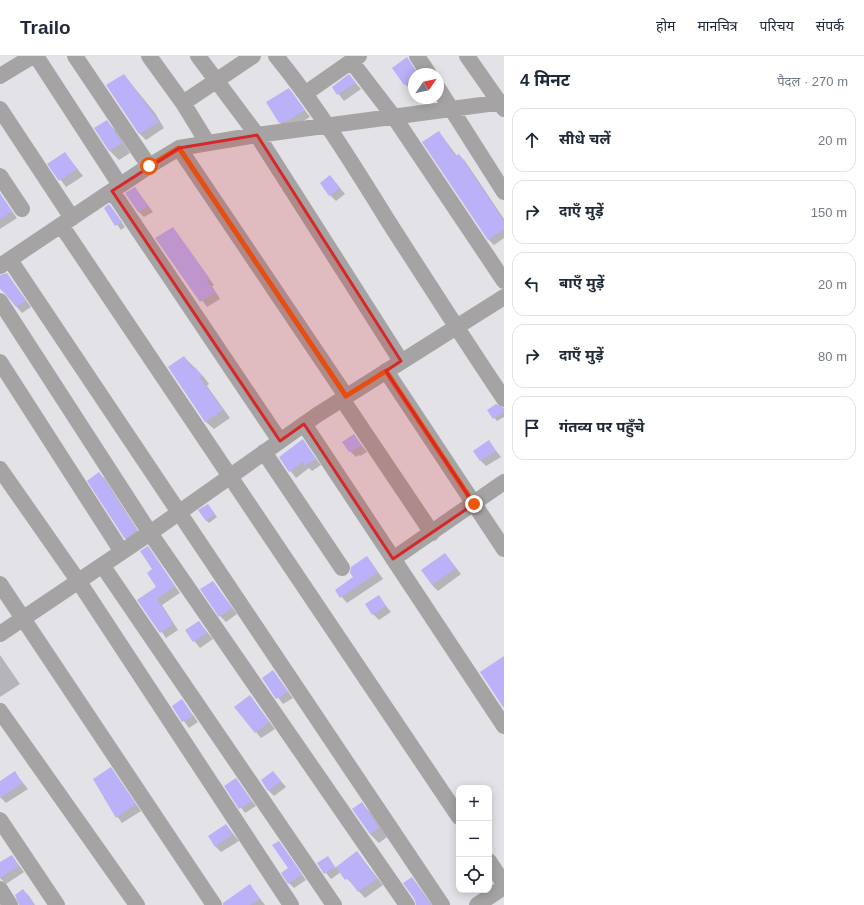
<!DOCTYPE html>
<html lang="hi">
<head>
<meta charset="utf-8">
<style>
	body { margin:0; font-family:Arial,"Noto Sans Devanagari",sans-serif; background:#f6f6f7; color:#1f2937 }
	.controls { position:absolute; right:12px; bottom:12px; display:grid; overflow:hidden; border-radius:8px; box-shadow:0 2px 10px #0003 }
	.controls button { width:36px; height:36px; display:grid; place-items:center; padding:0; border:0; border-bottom:1px solid #e0e1e3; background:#fff; color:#1f2937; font:20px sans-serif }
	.compass { position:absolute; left:408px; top:12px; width:36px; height:36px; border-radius:50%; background:#fff; box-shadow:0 2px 10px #0003; rotate:56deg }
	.stop { position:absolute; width:12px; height:12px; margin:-9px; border:3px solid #ea580c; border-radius:50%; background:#fff }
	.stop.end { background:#ea580c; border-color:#fff; box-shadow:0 1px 4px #0008 }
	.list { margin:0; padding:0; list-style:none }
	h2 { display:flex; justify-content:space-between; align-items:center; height:52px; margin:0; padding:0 16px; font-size:17px }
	h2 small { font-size:13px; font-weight:400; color:#747a83 }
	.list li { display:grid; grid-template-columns:26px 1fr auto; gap:12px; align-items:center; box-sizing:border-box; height:64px; margin:0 8px 8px; padding:0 8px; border:1px solid #e0e1e3; border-radius:12px }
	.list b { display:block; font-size:15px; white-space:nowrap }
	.list em { font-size:13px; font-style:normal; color:#747a83 }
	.icon { flex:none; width:22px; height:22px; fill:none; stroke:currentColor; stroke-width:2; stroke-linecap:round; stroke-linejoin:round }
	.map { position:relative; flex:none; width:504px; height:849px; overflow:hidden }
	header { display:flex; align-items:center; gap:24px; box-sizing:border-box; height:56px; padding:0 20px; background:#fff; border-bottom:1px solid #e0e1e3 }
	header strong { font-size:19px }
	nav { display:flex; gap:22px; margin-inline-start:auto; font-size:14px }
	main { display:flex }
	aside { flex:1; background:#fff }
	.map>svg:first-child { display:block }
	.shadow { fill:#0003 }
	.building { fill:#bab1f8 }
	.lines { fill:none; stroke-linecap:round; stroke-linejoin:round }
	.minor { stroke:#a5a3a3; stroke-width:16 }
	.route { stroke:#ea580c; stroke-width:5 }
	.marked { fill:#d62828; fill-opacity:0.2; stroke:#d62828; stroke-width:3; stroke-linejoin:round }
</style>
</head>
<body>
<header>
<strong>Trailo</strong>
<nav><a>होम</a><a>मानचित्र</a><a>परिचय</a><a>संपर्क</a></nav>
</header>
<main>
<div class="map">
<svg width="504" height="849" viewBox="0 0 504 849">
	<rect width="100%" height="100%" fill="#e3e2e6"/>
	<!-- shadow -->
	<path class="shadow" d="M407,3L419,18H414V32L411,34L405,28Z
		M124,19L155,57L164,72L146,84L140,78L107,29Z
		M349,20L361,33L344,45L333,31Z
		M288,33L310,61L293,71L286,72L279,66Z
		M107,66L116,75L130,97L119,104L110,95L96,72Z
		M439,76L457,100L459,99L465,105L504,163V182L494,189L488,183Z
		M65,97L83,120L66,131L49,108Z
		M330,120L345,138L336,145L330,139Z
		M135,132L153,156L144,161L138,155Z
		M1,140L17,162L0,173V141Z
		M109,149L125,171L121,174L105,152Z
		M173,172L214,229L212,230L220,243L207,251L157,183Z
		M7,218L31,251L22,257L0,232V220Z
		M184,301L203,320L209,328L207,330L230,362L214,373L206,366L169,311Z
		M488,354H504V361L497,365Z
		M354,379L367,396L360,400L359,399L356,401L350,395Z
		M302,384L321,409L312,415L309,412L296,422L280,402Z
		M489,386L501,401L486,410L480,404Z
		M99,417L105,423L142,481L131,488L125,482Z
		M210,452L217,461L209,467L206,464Z
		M147,491L180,537L162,549L178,574L166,582L139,544L157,532Z
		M445,498L461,518L438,535L432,529Z
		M367,501L383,523L347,547L336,534L354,521Z
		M213,526L237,558L226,566L220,560Z
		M379,541L391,556L379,564L373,558Z
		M199,566L213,583L200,592L186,575Z
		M0,599L20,628L0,641Z
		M273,615L293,642L283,648L263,622Z
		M250,640L275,673L261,682L256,676Z
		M182,644L198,666L189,672L173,650Z
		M111,713L141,755L122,767L104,742L106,741Z
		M273,716L286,731L274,740L268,734Z
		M15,717L28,733L6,747L0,741V726Z
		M236,724L256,750L245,757L226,730Z
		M362,748L371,757L387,781L379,787L370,778Z
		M226,769L239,785L221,796L215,790Z
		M279,786L306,824L294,832L289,827V813Z
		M357,796L383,829L365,842L341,816L331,823L319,808L327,802L336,812Z
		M12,800L24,816L6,828L0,822V808Z
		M412,822L417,828L432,849H417Z
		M250,830L265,849H228Z
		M23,834L29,840L35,849H20Z"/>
	<!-- building -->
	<path class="building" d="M407,1L418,18H414V22L404,29L392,12Z
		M124,18L159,66L139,78L106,29Z
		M349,18L356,27L337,39L332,31Z
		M289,32L305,54L287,65L279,67L266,46Z
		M107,64L122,87L109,95L94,72Z
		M439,75L455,100L459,98L504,165V173L488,184L422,86Z
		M65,96L77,113L59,125L47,108Z
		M330,119L340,132L329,140L320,127Z
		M135,131L148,150L138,156L125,137Z
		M0,137L12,155L0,164Z
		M109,148L122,166L115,170L104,152Z
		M173,171L210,223L207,224L215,237L200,246L155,182Z
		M7,217L26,245L16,251L8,240L0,233V219Z
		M184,300L193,313L195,311L202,320L200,322L223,354L205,366L168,311Z
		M496,348L504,352V356L493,363L487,354Z
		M354,378L362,390L349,396L342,386Z
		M303,383L316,403L305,410L303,406L289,416L279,401Z
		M489,384L496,395L480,405L473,395Z
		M99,416L137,474L125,483L87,425Z
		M208,448L215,458L206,465L198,454Z
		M148,490L175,530L157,543L173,568L160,577L137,544L156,531L147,517L152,513L140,495Z
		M445,497L456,512L432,529L421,514Z
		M367,500L378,516L340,542L335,534L353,521L350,517L351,511Z
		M213,525L232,552L219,561L200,533Z
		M379,539L386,550L372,559L365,548Z
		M199,565L207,577L193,586L185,574Z
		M504,600V651H503L480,616Z
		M273,614L288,636L276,643L262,622Z
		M250,639L269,666L255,677L234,651Z
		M182,643L193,660L182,666L172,650Z
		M111,711L136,748L116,762L93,723Z
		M15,715L22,727L0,742V725Z
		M273,715L281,725L268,735L261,724Z
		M236,722L252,745L239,753L224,730Z
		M362,746L379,772L370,778L352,753Z
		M226,768L233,778L215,791L208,780Z
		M279,785L302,818L288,828L281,817L288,812L272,789Z
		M357,795L377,823L358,836L348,822L345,824L336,811Z
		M12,799L19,810L0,822V806Z
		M328,800L335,811L324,818L317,807Z
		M412,821L431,849H416L415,844L403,827Z
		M250,828L260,843L250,849H223V847Z
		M23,833L34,849H19L15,839Z"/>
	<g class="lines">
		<!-- minor -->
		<path class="minor" d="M36,0L120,129
			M75,0L149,110
			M149,0L183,47L253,0
			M198,0L257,79L401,305
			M276,0C319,53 354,110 390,168C428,227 465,285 504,343
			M417,0L429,18
			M467,0L504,53
			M351,5L394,61L504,225
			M0,20L33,0
			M438,32L504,136
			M306,37L359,0
			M183,47L207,86
			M0,53L72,162
			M179,92L346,340
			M0,120L22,153
			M112,135L280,385
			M61,169L459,761
			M10,204L442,849
			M0,210L149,110L179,92L257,79L504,46
			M0,245L150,477L407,849
			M0,306L122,496
			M386,315L504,493
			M342,343L432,477
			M304,368L504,670
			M264,396L342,512
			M0,413L79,526L291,849
			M393,503L504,426
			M102,509L334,849
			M0,528L214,849
			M0,578L150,477L317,359L504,241
			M0,655L137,849
			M0,764L57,849
			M489,805L504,828
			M0,833L10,849
			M477,849L504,831"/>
	</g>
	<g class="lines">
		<!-- route -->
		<path class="route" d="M149,110L179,92L346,340L386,315L474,448"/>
	</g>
	<!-- marked area -->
	<path class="marked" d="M257,79L401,305L386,315L474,448L393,503L304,368L280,385L112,135L179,92Z"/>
</svg>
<div class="controls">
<button>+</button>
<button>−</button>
<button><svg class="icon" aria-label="locate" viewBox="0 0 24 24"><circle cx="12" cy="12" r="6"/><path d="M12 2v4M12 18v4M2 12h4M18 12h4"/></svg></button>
</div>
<svg class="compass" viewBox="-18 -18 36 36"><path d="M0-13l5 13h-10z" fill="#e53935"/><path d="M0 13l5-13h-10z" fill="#747a83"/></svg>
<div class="stop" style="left:149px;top:110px"></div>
<div class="stop end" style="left:474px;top:448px"></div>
</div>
<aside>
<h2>4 मिनट<small>पैदल · 270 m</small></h2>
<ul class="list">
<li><svg class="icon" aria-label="ahead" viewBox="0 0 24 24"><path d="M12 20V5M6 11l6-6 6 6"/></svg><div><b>सीधे चलें</b></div><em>20 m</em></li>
<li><svg class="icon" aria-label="right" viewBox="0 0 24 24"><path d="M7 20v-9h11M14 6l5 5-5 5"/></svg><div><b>दाएँ मुड़ें</b></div><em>150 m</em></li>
<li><svg class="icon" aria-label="left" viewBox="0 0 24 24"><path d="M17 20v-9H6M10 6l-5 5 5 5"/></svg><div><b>बाएँ मुड़ें</b></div><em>20 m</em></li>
<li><svg class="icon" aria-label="right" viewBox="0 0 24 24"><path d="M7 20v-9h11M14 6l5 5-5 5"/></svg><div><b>दाएँ मुड़ें</b></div><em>80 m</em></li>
<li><svg class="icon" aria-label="arrive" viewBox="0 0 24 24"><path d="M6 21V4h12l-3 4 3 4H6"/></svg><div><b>गंतव्य पर पहुँचे</b></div></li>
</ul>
</aside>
</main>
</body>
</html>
